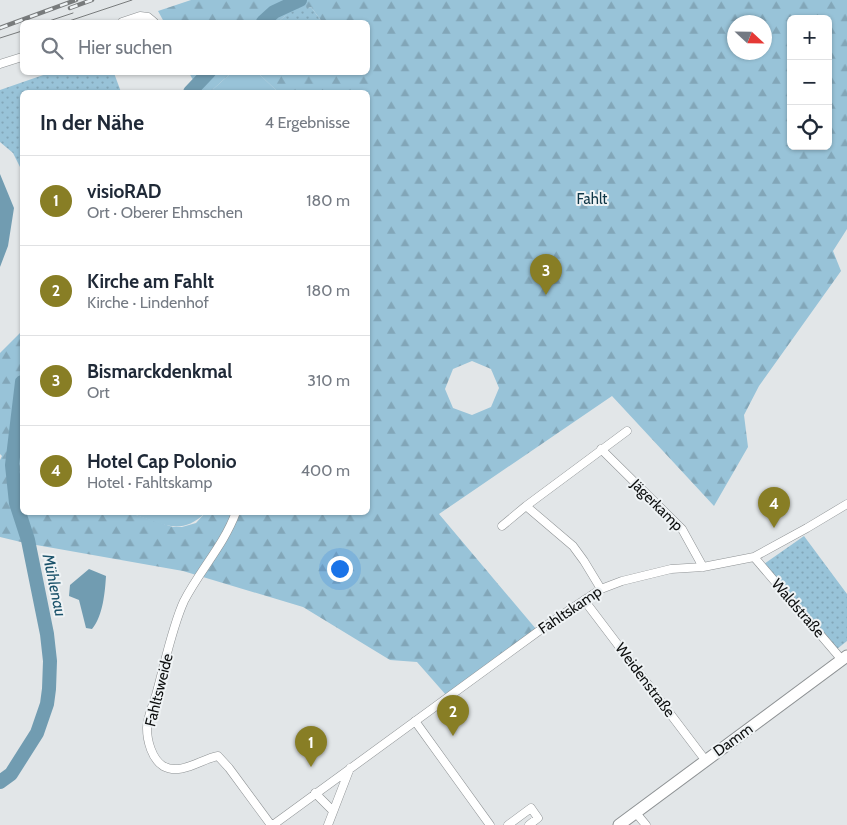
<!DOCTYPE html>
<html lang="de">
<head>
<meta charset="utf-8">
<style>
	body { margin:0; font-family:Cabin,sans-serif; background:#f2f2f3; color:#1f2937 }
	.controls { position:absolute; right:15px; top:15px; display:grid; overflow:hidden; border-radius:8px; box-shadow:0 1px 4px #0004 }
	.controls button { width:45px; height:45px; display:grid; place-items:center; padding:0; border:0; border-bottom:1px solid #e0e1e3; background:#fff; color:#1f2937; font:25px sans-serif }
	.compass { position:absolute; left:727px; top:15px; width:45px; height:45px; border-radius:50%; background:#fff; box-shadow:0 1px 4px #0004; rotate:112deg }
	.you { position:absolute; left:339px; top:568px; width:18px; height:18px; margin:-12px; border:4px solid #fff; border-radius:50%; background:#1a73e8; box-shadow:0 0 0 8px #1a73e833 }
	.badge { display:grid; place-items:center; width:32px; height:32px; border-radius:50%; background:#887e25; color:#fff; font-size:16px; font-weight:700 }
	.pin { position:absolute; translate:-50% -41px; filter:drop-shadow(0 1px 2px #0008) }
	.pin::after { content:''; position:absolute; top:26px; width:18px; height:15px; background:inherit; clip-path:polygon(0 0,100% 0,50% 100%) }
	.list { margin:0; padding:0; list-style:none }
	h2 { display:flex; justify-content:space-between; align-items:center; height:65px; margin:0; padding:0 20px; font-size:21px }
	h2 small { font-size:16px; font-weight:400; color:#747a83 }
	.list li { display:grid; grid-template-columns:32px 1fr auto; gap:15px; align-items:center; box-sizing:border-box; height:90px; padding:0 20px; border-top:1px solid #e0e1e3 }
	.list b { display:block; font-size:19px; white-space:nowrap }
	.list p { margin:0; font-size:16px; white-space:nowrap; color:#747a83 }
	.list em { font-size:16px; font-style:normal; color:#747a83 }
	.icon { flex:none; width:28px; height:28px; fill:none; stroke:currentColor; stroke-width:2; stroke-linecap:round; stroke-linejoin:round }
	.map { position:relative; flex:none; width:847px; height:825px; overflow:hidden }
	.search { position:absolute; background:#fff; box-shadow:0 1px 4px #0004; left:20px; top:20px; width:350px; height:55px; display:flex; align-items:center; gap:12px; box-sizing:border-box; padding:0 18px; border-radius:8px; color:#747a83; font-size:19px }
	.panel { position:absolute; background:#fff; box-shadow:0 1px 4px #0004; left:20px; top:90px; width:350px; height:425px; border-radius:8px }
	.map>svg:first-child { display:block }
	.forest { fill:url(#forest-firs); fill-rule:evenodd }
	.park { fill:url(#park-dots) }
	.pitch { fill:#98c3d8 }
	.water { fill:#719cb1 }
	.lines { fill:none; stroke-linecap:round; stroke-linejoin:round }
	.river { stroke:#719cb1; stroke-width:14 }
	.minor-casing { stroke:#8e9294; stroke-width:9 }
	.secondary-casing { stroke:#8e9294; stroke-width:13 }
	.minor { stroke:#fff; stroke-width:8 }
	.secondary { stroke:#fff; stroke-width:11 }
	.tram { stroke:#787b7c; stroke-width:1 }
	.rail-casing { stroke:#787b7c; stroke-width:4.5 }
	.rail { stroke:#eff3f5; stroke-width:2.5; stroke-dasharray:8; stroke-linecap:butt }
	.labels { text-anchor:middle; stroke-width:4; stroke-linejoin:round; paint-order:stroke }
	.park-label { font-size:15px; fill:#103747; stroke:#eff3f5 }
	.street-label { font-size:15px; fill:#0d0f0f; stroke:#eff3f5 }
	.water-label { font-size:16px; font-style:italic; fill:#1a526a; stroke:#eff3f5 }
</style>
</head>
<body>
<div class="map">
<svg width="847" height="825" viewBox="0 0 847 825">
	<defs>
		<pattern id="forest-firs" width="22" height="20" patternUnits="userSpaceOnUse" patternTransform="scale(1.25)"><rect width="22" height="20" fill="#98c3d8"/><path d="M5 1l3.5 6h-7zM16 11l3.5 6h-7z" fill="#82a6b8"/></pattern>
		<pattern id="park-dots" width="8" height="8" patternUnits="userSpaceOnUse" patternTransform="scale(1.25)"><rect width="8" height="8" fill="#98c3d8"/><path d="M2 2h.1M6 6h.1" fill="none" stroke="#82a6b8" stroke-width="1.8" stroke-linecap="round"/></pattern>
	</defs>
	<rect width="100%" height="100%" fill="#e2e6e8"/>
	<!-- forest -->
	<path class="forest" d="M191,0H847V229L833,251L841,271L759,386L744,415L748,447L714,506L612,396L439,514L536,629L446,695L417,662L390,660L303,607L183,571L25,543L0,537V460L2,456L0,454V353L22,331V512L130,513L173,527H182L196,523L205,513L368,512V92H278L258,73L298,72L299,74L300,72H368V22H322L311,7L285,16L278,22H164L158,11ZM791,19H828V146H791ZM734,22H764V52H734ZM472,361L491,369L499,388L491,407L472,415L453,408L445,389L453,369Z
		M189,73H231L210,92H200Z"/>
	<!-- park -->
	<path class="park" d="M304,5L308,8L311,7L322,22H278L285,16Z
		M49,73H114L121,92H22V171L13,153L0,142V90Z
		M804,536L847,594V641L837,649L764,564Z"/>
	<!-- pitch -->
	<path class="pitch" d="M231,73H258L278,92H210Z
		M130,513L205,512V513C180,538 159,522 130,513Z"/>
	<!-- water -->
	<path class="water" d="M0,174L14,208L8,246L0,267Z
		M89,569L106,576C105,592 103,616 92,629L86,628L79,600L69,596L70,585Z"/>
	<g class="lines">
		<!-- river -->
		<path class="river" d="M263,22L274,12L300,0
			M190,92L209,72
			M0,782L11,774L37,733L47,704L49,689L50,661L47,634L28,540L16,503L12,465L22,382"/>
		<!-- minor casing -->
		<g class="minor-casing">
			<path id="minor" d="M122,22L140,16L148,17L154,22
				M0,64L22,57
				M601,449L682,529L703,567
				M526,506L573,546L584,561L601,589
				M236,512C224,545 200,570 184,601C172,627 164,667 156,695C153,705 147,718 147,728C147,741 152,759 163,766C181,776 201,759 218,756L229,768L271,825
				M502,526L526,506L627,431
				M754,557L842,660
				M584,600L706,761
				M415,721L490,825
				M315,793L333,811
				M636,813L646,825
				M273,825L547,625L601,589L622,581L671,569L703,567L754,557L807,528L847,504
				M328,825L350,768
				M508,825L531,808L538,818L529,825"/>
		</g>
		<!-- secondary casing -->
		<g class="secondary-casing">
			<path id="secondary" d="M619,825L847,656"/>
		</g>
		<!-- minor -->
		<use href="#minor" class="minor"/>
		<!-- secondary -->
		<use href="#secondary" class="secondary"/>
		<!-- tram -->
		<path class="tram" d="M46,22L73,13
			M66,22L132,0
			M0,38L22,31"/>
		<!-- rail casing -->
		<g class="rail-casing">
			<path id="rail" d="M70,8L92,0
				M0,28L76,0"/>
		</g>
		<!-- rail -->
		<use href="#rail" class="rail"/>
	</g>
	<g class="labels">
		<!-- park labels -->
		<g class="park-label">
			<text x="592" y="204">Fahlt</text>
		</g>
		<!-- street labels -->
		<g class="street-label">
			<text transform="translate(657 505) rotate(45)" y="5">Jägerkamp</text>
			<text transform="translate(798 608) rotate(49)" y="5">Waldstraße</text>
			<text transform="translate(570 610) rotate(-34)" y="5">Fahltskamp</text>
			<text transform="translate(645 680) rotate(53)" y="5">Weidenstraße</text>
			<text transform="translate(159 690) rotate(-76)" y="5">Fahltsweide</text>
			<text transform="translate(733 740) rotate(-36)" y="5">Damm</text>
		</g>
		<!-- water labels -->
		<g class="water-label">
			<text transform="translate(55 585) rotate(78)" y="6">Mühlenau</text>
		</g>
	</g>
</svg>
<div class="controls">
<button>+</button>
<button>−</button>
<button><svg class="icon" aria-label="locate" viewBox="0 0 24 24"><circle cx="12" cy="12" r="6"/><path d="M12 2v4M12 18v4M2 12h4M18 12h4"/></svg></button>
</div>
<svg class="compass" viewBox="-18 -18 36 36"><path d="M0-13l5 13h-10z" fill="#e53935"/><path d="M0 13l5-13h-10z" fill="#747a83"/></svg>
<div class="you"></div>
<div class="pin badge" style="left:311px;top:767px">1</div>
<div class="pin badge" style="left:453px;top:736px">2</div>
<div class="pin badge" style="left:546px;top:295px">3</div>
<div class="pin badge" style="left:774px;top:528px">4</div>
<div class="search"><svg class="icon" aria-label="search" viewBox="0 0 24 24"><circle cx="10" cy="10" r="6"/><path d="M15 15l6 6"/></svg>Hier suchen</div>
<section class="panel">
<h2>In der Nähe<small>4 Ergebnisse</small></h2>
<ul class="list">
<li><span class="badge">1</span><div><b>visioRAD</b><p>Ort · Oberer Ehmschen</p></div><em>180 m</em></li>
<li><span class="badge">2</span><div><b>Kirche am Fahlt</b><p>Kirche · Lindenhof</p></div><em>180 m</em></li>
<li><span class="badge">3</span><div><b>Bismarckdenkmal</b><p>Ort</p></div><em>310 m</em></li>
<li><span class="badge">4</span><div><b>Hotel Cap Polonio</b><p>Hotel · Fahltskamp</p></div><em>400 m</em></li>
</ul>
</section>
</div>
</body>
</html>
